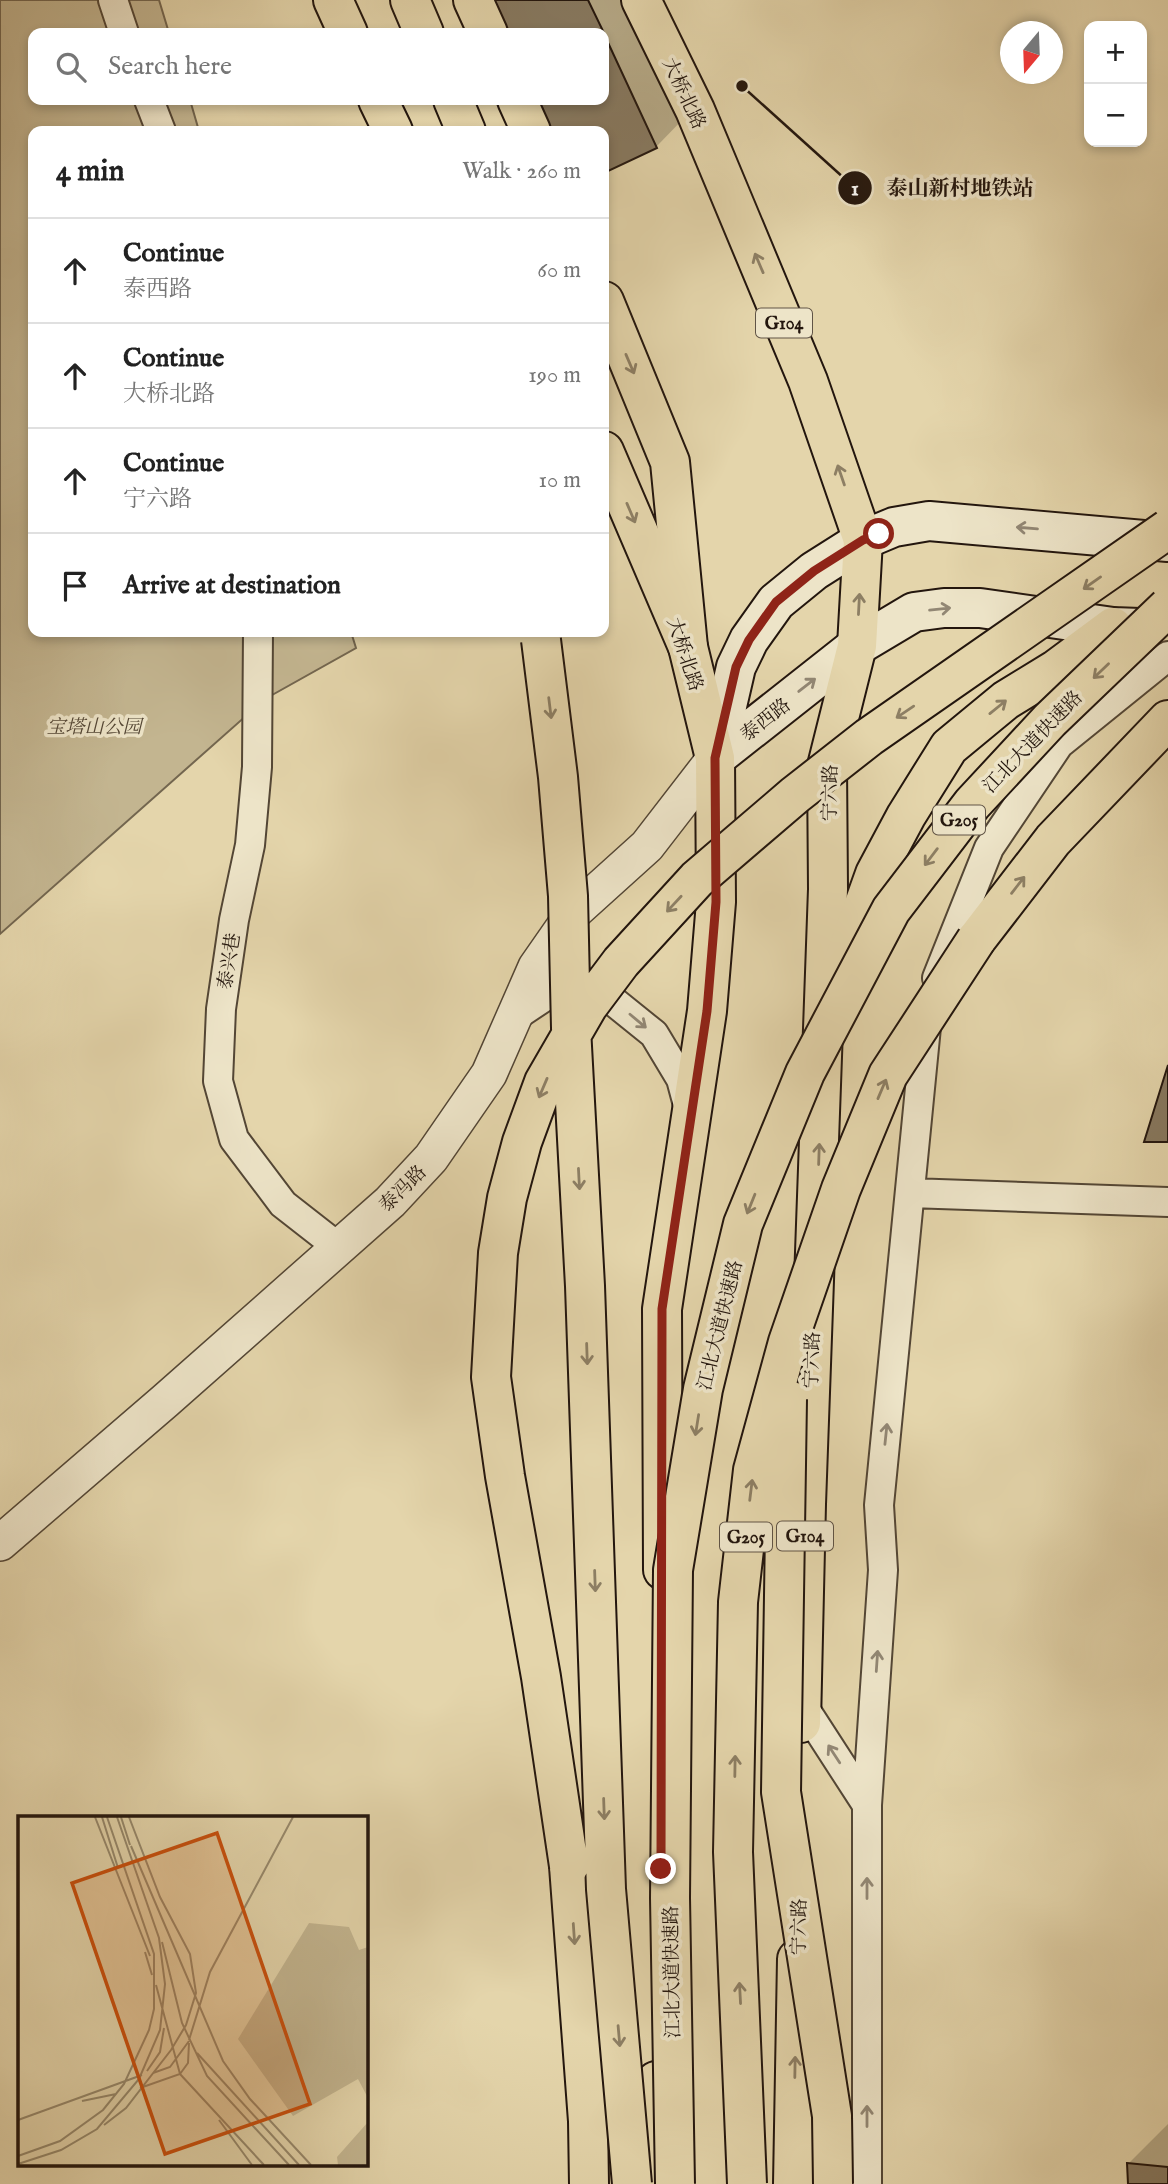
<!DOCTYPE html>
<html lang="en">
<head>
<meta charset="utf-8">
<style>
	body { margin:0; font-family:"IM FELL English","Noto Serif SC",serif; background:#f6f6f6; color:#222 }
	.controls { position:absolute; right:21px; top:21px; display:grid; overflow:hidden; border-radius:14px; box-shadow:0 4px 10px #0003 }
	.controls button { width:63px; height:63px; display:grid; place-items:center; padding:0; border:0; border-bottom:2px solid #e0e0e0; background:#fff; color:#222; font:35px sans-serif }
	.compass { position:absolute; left:1000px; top:21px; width:63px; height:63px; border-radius:50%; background:#fff; box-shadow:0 4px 10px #0003; rotate:199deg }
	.stop { position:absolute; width:21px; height:21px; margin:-16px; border:5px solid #8f2418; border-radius:50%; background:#fff }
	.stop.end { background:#8f2418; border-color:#fff; box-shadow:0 2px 7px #0008 }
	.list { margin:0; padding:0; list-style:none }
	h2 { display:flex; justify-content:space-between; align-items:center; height:91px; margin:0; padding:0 28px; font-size:30px }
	h2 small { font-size:23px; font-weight:400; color:#767676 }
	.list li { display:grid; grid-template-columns:46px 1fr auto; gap:21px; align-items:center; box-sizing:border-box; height:105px; padding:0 28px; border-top:2px solid #e0e0e0 }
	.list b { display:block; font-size:26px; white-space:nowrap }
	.list p { margin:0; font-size:23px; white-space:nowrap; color:#767676 }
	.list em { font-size:23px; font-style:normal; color:#767676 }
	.icon { flex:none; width:38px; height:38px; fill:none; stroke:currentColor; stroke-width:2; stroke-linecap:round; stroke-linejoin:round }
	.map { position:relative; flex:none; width:1168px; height:2184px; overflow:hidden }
	.search { position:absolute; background:#fff; box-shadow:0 4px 10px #0003; left:28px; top:28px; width:581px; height:77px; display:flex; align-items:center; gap:18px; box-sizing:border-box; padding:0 24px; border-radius:14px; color:#767676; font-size:26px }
	.panel { position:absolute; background:#fff; box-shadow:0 4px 10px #0003; left:28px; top:126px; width:581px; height:511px; border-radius:14px }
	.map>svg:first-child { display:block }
	.green { fill:#c3b590; stroke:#73664f; stroke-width:2 }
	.shadow { fill:#0003 }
	.building { fill:#877960; stroke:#23160e; stroke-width:2 }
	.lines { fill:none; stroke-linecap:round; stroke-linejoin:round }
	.minor-casing { stroke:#534635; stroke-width:32 }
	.tertiary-casing { stroke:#534635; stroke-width:38 }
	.secondary-casing { stroke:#23160e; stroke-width:42 }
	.primary-casing { stroke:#23160e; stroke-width:42 }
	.trunk-casing { stroke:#23160e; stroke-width:42 }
	.minor { stroke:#ede4c8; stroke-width:28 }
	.tertiary { stroke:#ede4c8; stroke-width:35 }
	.secondary { stroke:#ede4c8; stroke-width:38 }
	.primary { stroke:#e4d5ab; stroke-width:38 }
	.trunk { stroke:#e4d5ab; stroke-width:38 }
	.trunk-bridge-casing { stroke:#23160e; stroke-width:42; stroke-linecap:butt }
	.trunk-bridge { stroke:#e4d5ab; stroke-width:38 }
	.oneway { stroke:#8d7f64 }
	.oneway2 { stroke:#928774 }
	.route { stroke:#8f2418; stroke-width:9 }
	.labels { text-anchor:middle; stroke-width:7; stroke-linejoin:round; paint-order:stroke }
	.shield { fill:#ede4c8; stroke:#605446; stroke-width:2 }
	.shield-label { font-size:18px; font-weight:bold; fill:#23160e }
	.street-label { font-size:19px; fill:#23160e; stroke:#ede4c8 }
	.park-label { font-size:19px; font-style:italic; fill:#534635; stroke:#ede4c8 }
	.inset-road { fill:none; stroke:#97896c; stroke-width:2 }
	.view { fill:#ca4f0c; fill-opacity:0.15; stroke:#ca4f0c; stroke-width:3.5 }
	.inset-edge { fill:none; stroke:#23160e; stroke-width:3.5 }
	.leader { fill:none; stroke:#23160e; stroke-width:2.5 }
	.callout-dot { fill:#23160e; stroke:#ede4c8; stroke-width:2.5 }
	.mark-label { font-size:21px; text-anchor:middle; font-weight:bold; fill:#fff }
	.callout-label { font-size:21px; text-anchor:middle; font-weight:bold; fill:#23160e; stroke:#ede4c8; stroke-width:7; stroke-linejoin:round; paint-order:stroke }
</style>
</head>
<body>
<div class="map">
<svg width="1168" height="2184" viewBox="0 0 1168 2184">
	<rect width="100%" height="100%" fill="#e4d5ab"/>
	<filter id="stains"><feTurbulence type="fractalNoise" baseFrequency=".00286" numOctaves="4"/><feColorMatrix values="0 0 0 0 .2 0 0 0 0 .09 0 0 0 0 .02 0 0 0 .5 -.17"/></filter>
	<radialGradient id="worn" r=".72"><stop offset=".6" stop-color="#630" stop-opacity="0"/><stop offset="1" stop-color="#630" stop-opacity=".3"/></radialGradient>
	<!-- green -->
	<path class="green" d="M0,0H159L169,33H33V100H190L199,131H33V632H351L356,648L265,699L0,934Z"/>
	<!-- shadow -->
	<path class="shadow" d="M466,0H635L688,114L656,147L604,171V131H527L513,100H604V33H482Z
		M1168,2124V2184H1130L1129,2163Z"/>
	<!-- building -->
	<path class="building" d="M465,0H588L604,33H480Z
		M604,34L657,148L604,173V131H526L511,100H604Z
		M1168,1065V1142H1144Z
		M1127,2163L1168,2167V2184H1128Z"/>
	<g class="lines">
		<!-- minor casing -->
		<g class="minor-casing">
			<path id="minor" d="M113,0L124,33
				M149,100L161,131
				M258,632L257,767L250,845L234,920L221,1009L218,1081L234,1139L283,1204L338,1247
				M937,978L989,848L1059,744L1168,656
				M514,1017L553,991L581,989L608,997L654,1034L681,1079L689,1109
				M910,1193L1168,1202
				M801,1703L867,1805
				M867,2184V1805L883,1570L879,1505L927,1017"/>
		</g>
		<!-- tertiary casing -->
		<g class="tertiary-casing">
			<path id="tertiary" d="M0,1543L165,1401L390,1202L431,1158L489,1074L536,967L575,911L647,846L715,758"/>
		</g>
		<!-- secondary casing -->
		<g class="secondary-casing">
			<path id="secondary" d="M715,758L736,667L749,640L776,602L814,571L863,540L894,527L929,521L1168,542
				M715,758L857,646L914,612L944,608H980L1113,627L1140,628"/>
		</g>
		<!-- primary casing -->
		<g class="primary-casing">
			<path id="primary" d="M473,0L488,33
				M517,100L531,131
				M604,301L670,462L688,647L715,758L716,902L707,1011L662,1309L663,1570
				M801,1723L806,1504L828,889L827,766L857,646L863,540
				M654,2184L656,2081
				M793,2184L797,1959"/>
		</g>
		<!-- trunk casing -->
		<g class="trunk-casing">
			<path id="trunk" d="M333,0L348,33
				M410,0L424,33
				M641,0L695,110L808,381L863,540
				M378,100L393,131
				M453,100L466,131
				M604,451L688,647
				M976,940L1053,840L1168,720
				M829,1002L875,874L906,816L949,747L1006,700L1055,670L1113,627
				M569,1866L588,2121L589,2184"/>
		</g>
		<!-- minor -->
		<use href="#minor" class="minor"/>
		<!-- tertiary -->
		<use href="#tertiary" class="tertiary"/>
		<!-- secondary -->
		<use href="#secondary" class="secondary"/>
		<!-- primary -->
		<use href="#primary" class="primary"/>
		<!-- trunk -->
		<use href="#trunk" class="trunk"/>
		<!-- trunk-bridge casing -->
		<g class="trunk-bridge-casing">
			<path id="trunk-bridge" d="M541,640L558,777L568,896L571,1028L585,1286L606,1889L632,2184
				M787,1399L781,1792L832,2116L833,2184
				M569,1866L541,1677L505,1476L491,1377L498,1253L507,1198L522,1142L544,1082L588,1006L621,962L697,879L795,795L869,737L1168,529
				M675,2184L670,1898L673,1570L703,1389L743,1224L805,1073L891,910L972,804L1050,720L1168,607
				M747,2184L733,1852L738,1602L753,1470L788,1342L841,1189L888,1075L976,940"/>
		</g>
		<!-- trunk-bridge -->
		<use href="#trunk-bridge" class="trunk-bridge"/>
	</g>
	<!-- one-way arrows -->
	<defs><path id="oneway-shaft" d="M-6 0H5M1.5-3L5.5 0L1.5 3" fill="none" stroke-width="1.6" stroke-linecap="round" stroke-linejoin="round" transform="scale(1.75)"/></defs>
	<g class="oneway">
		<use href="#oneway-shaft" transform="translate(759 263) rotate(-113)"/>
		<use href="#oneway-shaft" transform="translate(630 364) rotate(67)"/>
		<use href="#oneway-shaft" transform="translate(841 475) rotate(-109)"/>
		<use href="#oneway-shaft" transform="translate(631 513) rotate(67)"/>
		<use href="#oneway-shaft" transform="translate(1092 583) rotate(145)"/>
		<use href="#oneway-shaft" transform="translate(859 604) rotate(-87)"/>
		<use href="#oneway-shaft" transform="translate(1101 671) rotate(136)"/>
		<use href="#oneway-shaft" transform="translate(998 707) rotate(-39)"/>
		<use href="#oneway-shaft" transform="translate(550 708) rotate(83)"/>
		<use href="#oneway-shaft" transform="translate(905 712) rotate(146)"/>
		<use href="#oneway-shaft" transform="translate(931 857) rotate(127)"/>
		<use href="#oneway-shaft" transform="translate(1018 885) rotate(-52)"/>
		<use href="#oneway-shaft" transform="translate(674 904) rotate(133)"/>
		<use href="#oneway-shaft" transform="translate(543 1088) rotate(113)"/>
		<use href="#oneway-shaft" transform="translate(882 1089) rotate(-67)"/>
		<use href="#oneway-shaft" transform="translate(819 1154) rotate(-88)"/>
		<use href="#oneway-shaft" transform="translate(579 1179) rotate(87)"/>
		<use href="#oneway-shaft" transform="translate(751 1204) rotate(112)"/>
		<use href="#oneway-shaft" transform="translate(587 1354) rotate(88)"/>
		<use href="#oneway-shaft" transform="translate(697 1425) rotate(99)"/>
		<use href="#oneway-shaft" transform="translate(751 1490) rotate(-83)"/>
		<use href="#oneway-shaft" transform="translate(595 1581) rotate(88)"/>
		<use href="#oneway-shaft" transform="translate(735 1766) rotate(-89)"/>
		<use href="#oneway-shaft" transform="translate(604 1809) rotate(88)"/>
		<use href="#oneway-shaft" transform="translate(574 1934) rotate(86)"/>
		<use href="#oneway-shaft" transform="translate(740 1993) rotate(-93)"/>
		<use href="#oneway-shaft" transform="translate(619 2036) rotate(85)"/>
		<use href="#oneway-shaft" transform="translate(795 2067) rotate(-89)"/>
	</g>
	<g class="oneway2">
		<use href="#oneway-shaft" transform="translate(1027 528) rotate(-175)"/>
		<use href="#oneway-shaft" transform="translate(940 609) rotate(-6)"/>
		<use href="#oneway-shaft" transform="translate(807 685) rotate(-38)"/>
		<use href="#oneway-shaft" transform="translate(638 1021) rotate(40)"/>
		<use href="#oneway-shaft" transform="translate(886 1434) rotate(-84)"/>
		<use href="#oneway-shaft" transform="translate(877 1661) rotate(-86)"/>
		<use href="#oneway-shaft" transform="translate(834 1754) rotate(-123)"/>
		<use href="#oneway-shaft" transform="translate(867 1888) rotate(-90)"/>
		<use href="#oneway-shaft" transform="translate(867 2116) rotate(-90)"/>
	</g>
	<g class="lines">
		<!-- route -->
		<path class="route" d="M661,1869L662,1309L707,1011L716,902L715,758L736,667L749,640L776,602L814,571L863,540L879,534"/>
	</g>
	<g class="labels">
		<!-- shield labels -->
		<g class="shield">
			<rect x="756" y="308.5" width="56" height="29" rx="5"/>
			<rect x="933" y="805.5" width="52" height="29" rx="5"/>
			<rect x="777" y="1521.5" width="56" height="29" rx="5"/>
			<rect x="720" y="1522.5" width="52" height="29" rx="5"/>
		</g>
		<g class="shield-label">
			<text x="784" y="329">G104</text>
			<text x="959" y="826">G205</text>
			<text x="805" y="1542">G104</text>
			<text x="746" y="1543">G205</text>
		</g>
		<!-- street labels -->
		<g class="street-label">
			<text transform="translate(685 93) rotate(65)" y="7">大桥北路</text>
			<text transform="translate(686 654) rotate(72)" y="7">大桥北路</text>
			<text transform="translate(765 719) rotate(-38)" y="7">泰西路</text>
			<text transform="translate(1032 741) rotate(-46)" y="7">江北大道快速路</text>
			<text transform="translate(829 793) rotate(-89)" y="7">宁六路</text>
			<text transform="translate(228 961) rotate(-81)" y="7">泰兴巷</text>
			<text transform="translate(402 1188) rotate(-45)" y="7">泰冯路</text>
			<text transform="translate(719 1325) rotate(-76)" y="7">江北大道快速路</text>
			<text transform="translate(811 1360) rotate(-88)" y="7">宁六路</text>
			<text transform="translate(798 1927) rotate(-89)" y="7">宁六路</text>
			<text transform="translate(671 1972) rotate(-91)" y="7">江北大道快速路</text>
		</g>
		<!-- park labels -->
		<g class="park-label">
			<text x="94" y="733">宝塔山公园</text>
		</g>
	</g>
	<!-- overview -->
	<g transform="translate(18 1816)">
		<rect width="350" height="350" fill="#e4d5ab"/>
		<path d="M291,107L331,111L341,134L350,131V282L340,263L275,300L220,223ZM350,306V349H320L319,341Z" fill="#c3b590"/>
		<path class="inset-road" d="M77,1L132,140M84,1L100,52M103,1L112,29M113,30L205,245L232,283L293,349M144,126L164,207L189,260L271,349M127,136L134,159M138,169L162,258M171,224L192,156L275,1M179,237L281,349M129,255L142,236L146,212M135,257L152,251L171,225M162,258L246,349M122,272L162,258L170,247L171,227M64,285L98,278M0,304L124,259M201,304L234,349M86,309L108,292L153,234L168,209L178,177L172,138L142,81L111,1M0,340L42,325L85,294L106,268L131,214L136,193V138L89,1M0,348L43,334L79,313L121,263L142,214L147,168L141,122L99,1"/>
		<path class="view" d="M199,17L292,288L147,338L54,67Z"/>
		<rect width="350" height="350" class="inset-edge"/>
	</g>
	<!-- callouts -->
	<path class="leader" d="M742 86L855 188"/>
	<g class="callout-dot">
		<circle cx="742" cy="86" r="7"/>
		<circle cx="855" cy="188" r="18"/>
	</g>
	<g class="mark-label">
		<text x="855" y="195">1</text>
	</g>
	<g class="callout-label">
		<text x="960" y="195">泰山新村地铁站</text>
	</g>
	<rect width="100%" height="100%" filter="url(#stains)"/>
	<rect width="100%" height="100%" fill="url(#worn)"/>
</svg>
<div class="controls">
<button>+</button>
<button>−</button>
</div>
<svg class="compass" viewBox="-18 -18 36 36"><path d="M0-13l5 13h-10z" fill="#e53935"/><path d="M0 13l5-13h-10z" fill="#767676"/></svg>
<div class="stop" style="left:879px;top:534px"></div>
<div class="stop end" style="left:661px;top:1869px"></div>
<div class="search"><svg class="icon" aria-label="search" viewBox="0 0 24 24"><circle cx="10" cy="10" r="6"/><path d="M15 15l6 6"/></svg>Search here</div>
<section class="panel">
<h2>4 min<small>Walk · 260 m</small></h2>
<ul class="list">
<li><svg class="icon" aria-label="ahead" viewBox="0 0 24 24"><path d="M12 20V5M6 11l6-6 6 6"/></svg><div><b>Continue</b><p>泰西路</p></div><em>60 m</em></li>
<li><svg class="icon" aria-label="ahead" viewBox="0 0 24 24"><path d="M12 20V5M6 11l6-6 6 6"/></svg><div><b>Continue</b><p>大桥北路</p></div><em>190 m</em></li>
<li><svg class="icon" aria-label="ahead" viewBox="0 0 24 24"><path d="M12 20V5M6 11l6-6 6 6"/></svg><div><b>Continue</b><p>宁六路</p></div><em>10 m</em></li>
<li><svg class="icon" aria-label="arrive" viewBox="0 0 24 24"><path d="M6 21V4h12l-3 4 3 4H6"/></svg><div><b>Arrive at destination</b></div></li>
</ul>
</section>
</div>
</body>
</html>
